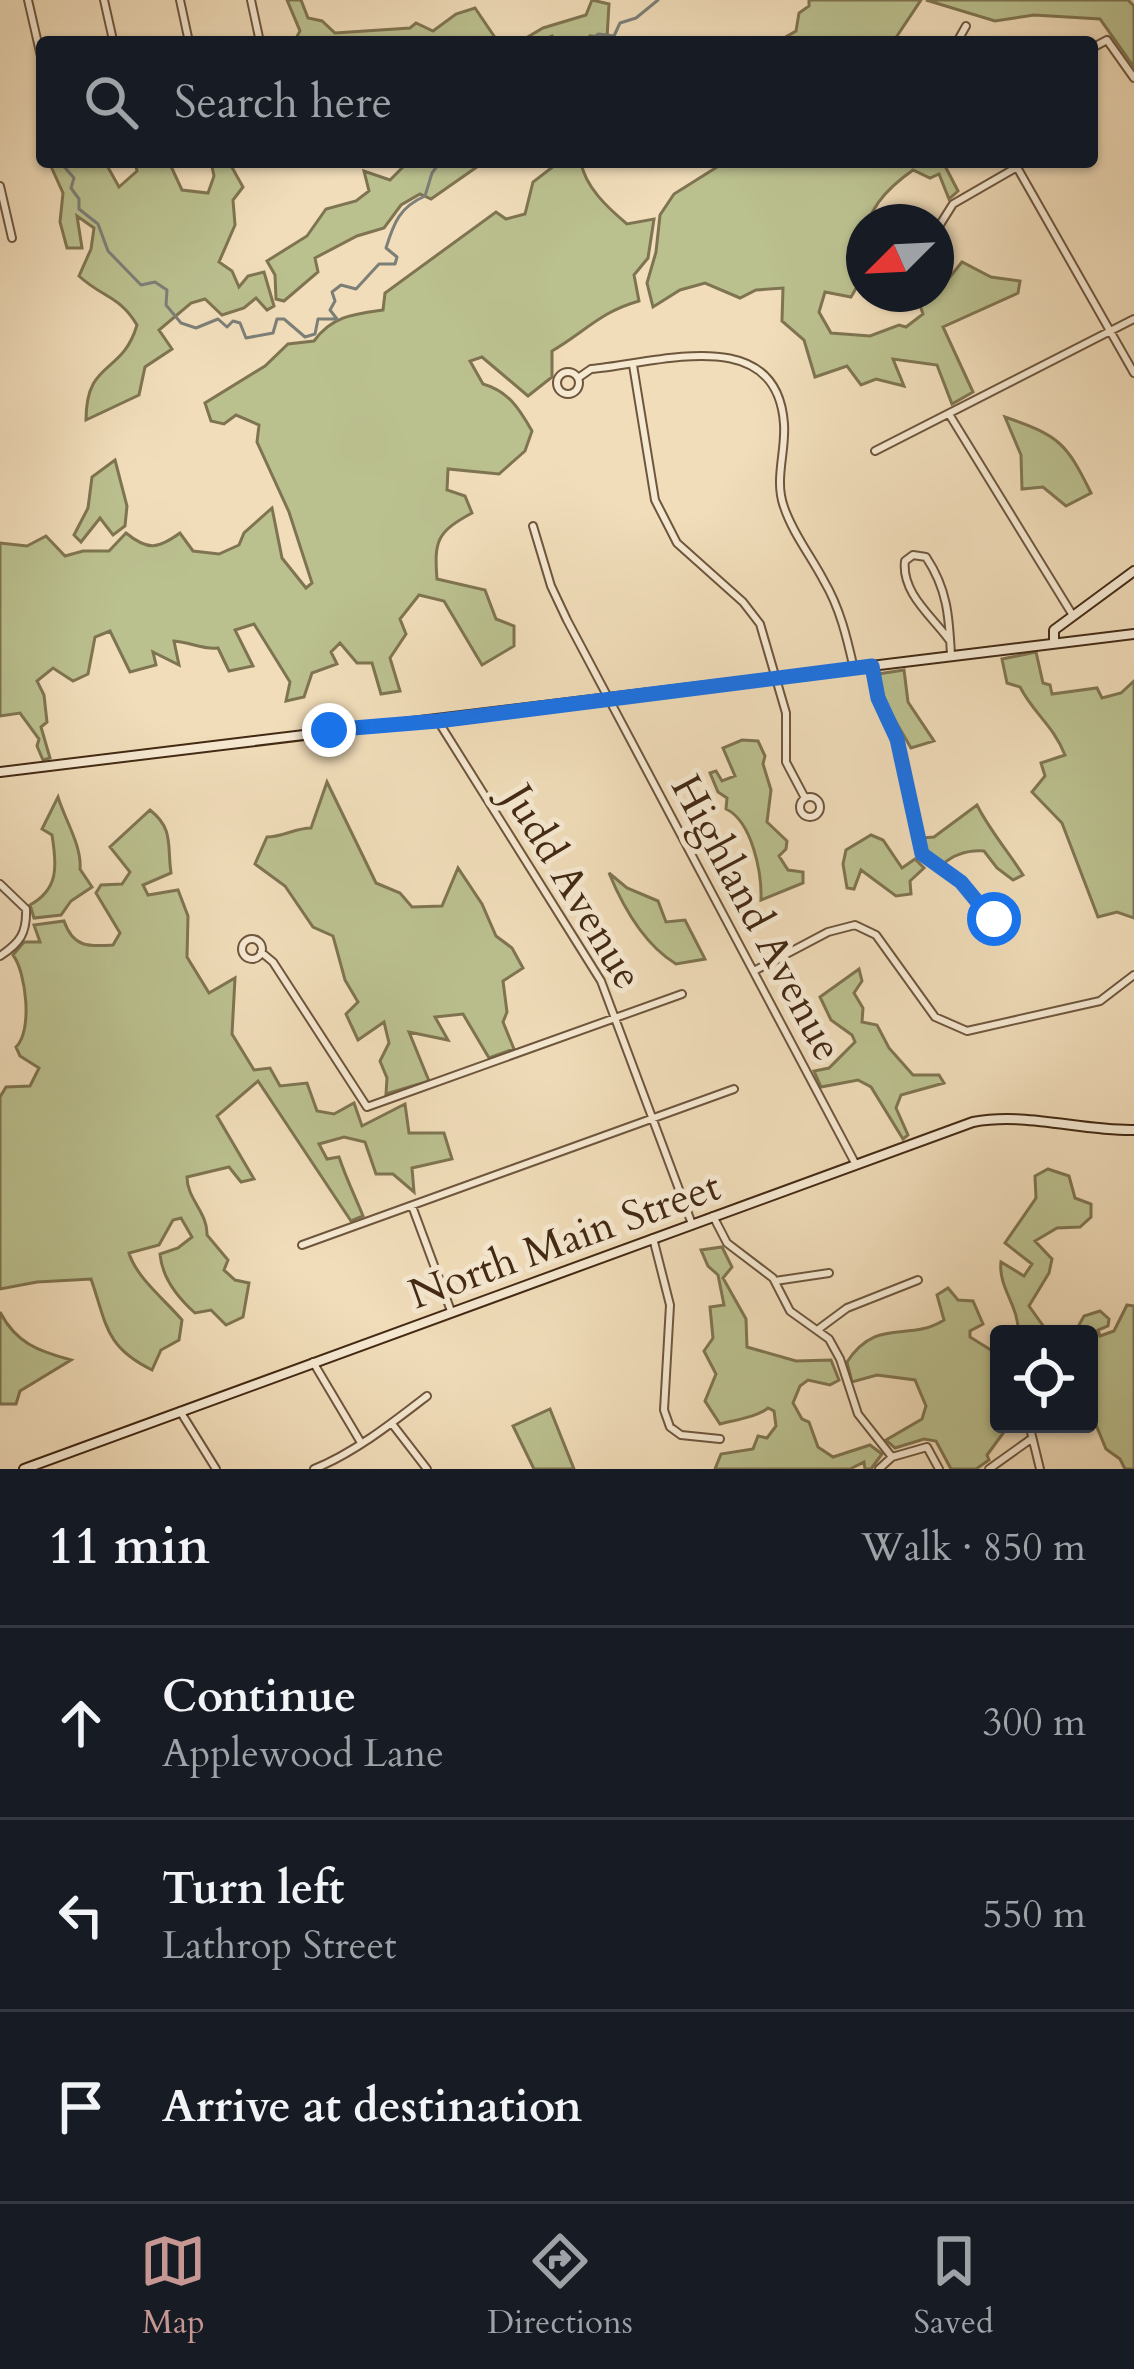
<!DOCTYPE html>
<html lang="en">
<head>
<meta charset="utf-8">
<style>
	body { margin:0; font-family:Cardo,serif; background:#20242c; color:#f1f3f6 }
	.controls { position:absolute; right:36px; bottom:36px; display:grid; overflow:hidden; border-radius:12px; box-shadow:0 3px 9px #0004 }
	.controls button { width:108px; height:108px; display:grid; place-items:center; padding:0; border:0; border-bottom:3px solid #363941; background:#171b24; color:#f1f3f6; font:60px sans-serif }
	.compass { position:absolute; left:846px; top:204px; width:108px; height:108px; border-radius:50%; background:#171b24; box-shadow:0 3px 9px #0004; rotate:246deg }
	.stop { position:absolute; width:36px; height:36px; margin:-27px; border:9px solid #1a73e8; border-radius:50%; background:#fff }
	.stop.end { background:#1a73e8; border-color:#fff; box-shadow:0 3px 12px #0008 }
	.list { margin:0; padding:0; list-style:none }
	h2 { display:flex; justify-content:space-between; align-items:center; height:156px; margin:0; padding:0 48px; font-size:51px }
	h2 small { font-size:39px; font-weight:400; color:#9ea1a6 }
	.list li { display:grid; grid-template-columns:78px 1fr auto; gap:36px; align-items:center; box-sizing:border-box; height:192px; padding:0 48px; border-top:3px solid #363941 }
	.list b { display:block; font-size:45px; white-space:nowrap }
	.list p { margin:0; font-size:39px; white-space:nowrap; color:#9ea1a6 }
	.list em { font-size:39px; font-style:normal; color:#9ea1a6 }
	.icon { flex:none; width:66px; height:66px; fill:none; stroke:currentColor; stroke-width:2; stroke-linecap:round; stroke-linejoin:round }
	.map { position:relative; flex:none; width:1134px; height:1469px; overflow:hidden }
	.search { position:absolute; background:#171b24; box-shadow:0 3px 9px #0004; left:36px; right:36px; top:36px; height:132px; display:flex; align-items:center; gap:30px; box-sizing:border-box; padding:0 42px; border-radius:12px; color:#9ea1a6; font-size:45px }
	.sheet { height:732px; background:#171b24 }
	nav { display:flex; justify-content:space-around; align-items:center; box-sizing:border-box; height:168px; border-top:3px solid #363941; background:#171b24; font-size:33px; color:#9ea1a6 }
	nav a { display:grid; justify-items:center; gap:6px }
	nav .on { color:#c59692 }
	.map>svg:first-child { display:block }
	.green { fill:#bbc08f; stroke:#7f7451; stroke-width:3 }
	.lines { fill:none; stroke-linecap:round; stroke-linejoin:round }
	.stream { stroke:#7c7f78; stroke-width:3 }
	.street-casing { stroke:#6e563d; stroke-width:10 }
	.secondary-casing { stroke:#432913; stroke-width:12 }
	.street { stroke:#f6e9d2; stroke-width:6 }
	.secondary { stroke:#f6e9d2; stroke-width:8 }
	.route { stroke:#1a73e8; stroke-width:15 }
	.labels { text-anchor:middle; stroke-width:10; stroke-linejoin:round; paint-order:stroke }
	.street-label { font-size:42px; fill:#432913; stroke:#f6e9d2 }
</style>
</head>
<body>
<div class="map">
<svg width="1134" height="1469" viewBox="0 0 1134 1469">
	<rect width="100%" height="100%" fill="#f1ddba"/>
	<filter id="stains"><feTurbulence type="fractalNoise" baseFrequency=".00167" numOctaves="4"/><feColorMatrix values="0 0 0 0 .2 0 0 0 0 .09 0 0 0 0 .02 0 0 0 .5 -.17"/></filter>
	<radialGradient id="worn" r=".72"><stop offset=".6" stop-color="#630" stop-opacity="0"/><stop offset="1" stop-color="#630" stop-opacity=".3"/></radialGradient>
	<!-- green -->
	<path class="green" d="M287,0H301L308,18L322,21L335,33L410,28L416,23L433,31L456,14L475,8L498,42H294L300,31Z
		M592,0L609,4L607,38L590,36L588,42H555L552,36L539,42L521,41L543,28L586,15Z
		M809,0H921L893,42H777L796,31L799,13L809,6Z
		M926,0H1128L1134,6V67L1100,19L1034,15L995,21Z
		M49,162H105L119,187L137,171L135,162H169L182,190L208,193L214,176L211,162H229L243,187L233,200L235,225L219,262L232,271L239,287L248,276L264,272L274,306L267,310L256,298L244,308L222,315L205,299L191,303L159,330L172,349L145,367L139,395L86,420C86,359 122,376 137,325C120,296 103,298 79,276L91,249L94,228L77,216L82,248H67L60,222L63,193Z
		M408,162H484L431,199L420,194L401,205L384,228L357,236L315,258L318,272L284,301L276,299L275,275L267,261L307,236L326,209L356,201L369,191L364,171L390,180Z
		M559,162H581C585,187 608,208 627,224L654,219L648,258L634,275L639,301C600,312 586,331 552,351V377L528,396L482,357L470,361L483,384C508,391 519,408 532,431L525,451L499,474L448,469L447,490L465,496L472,513C437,532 434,540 437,579L485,590L496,619L514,626V646L482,665L444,601L419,595L400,619L406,634L390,658L400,691L381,694L372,663H357L340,643L331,652L337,664L312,673L304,697L286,701L290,682L254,624L235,630L253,666L229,671L218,648C203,650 190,642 174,641L179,665L153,652L156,665L130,672L110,631L95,637L88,674L73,681L53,668L37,681L44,695L47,722L41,727L50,758L43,760L37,746L39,739L20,713L0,716V543L27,546L46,536L65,556L83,551H109L126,533C148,551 158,549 180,533L193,551L219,554L239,545L244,533L272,508L282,558L306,588L312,583L289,512L257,442L259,425L236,415L224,424L211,421L205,403L265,366L288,344L314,341C332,316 354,314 383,310L385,293L496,212L506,219L525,214L533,182Z
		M725,162H943L958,191L949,199L939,174L930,178L913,170C882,192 870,209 860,244C871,265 861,280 851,297L825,292L819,312L831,333L870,336L899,325L906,327L923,314L917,297L936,294L962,262L991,277L1020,281L1018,293L943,327L973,392L952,404L937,365L893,359L904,386L876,379L861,385L847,366L815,377L804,340L782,321L783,288L756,290L740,298L705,283L680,290L653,307L647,283L656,252L660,215L674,194Z
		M1005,417C1059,436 1066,442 1091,493L1066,506L1043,487L1022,489L1021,455Z
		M115,460L127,506L125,526L113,535L100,518L81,542L74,535L88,508L92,477Z
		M1036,652L1043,683L1050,685L1052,694L1097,688L1102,698L1121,693L1134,681V918L1117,912L1098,917L1062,823L1032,792L1045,776L1041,763L1065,755C1053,725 1034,714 1020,687L1007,683L1002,659Z
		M904,670L908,702L934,741L911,748L886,705L878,674Z
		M742,740L758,741L765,756L763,764L771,790L767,822L787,841L786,849L779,856L788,870L803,872V883L761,900C762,873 752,821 726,809L727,798L718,792L710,773L716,771L722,781L735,776L723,748Z
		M327,782L376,883L400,893L412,907L442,906L458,868L482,904L496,936L512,948L523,968L503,981L507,1012L503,1022L514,1049L489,1058L463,1014L435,1017L448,1040L409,1032L429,1081L386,1094L387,1078L380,1061L389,1043L384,1022L358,1040L346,1014L358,1002L345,980L333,936L313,927L285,886L255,864L267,837C283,837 295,828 311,828Z
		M58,797C65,820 82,846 80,869L92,887L71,901L61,915L34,918L30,905C59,889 57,866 52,835L42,829Z
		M977,805C990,831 1008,851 1023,875L1013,880L997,868L984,851C967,850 954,854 942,865L927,855L921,838L934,837Z
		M150,810C174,829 167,845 171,873L143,885L148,895L178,890L188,916L187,957L209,993L235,978L232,1034L254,1070L270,1068L280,1086L307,1083L317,1111L334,1114L354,1103L362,1126L405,1104L409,1133H444L452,1159L412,1168L414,1192L393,1174H376L365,1142L344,1137L319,1144L327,1159L339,1157C346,1178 354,1194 363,1216L351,1221L258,1081L217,1116L254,1179L241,1182L229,1167L187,1177C187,1199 208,1213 207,1235L228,1260L224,1270L235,1280L249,1283L243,1317L226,1325L211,1310L195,1313C177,1297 162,1278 160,1254L178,1248L192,1237L181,1218L173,1220L159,1245L129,1253C136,1277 165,1300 182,1320L179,1340L161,1350L152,1370C105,1347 107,1325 91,1279L37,1282L0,1289V1097L6,1087L30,1086L39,1068L20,1056L16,1047C33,1031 26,972 13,955L24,942H40L34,925L64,921C73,947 88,947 113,945L120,933L96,893L101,885L122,884L130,872L110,847Z
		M871,835L883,840L902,868L915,859L924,868L910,881L911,894L896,896L861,870L854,889L847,888L843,864L846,850Z
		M609,873L627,888L658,901L666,922L685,920L705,959L676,964C645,945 623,907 609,873Z
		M859,969L862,981L854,993L863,1008L862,1022L877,1025L889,1048L913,1075H939L944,1083L901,1095L896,1108L908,1135L903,1139L871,1087L858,1080L821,1087L814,1071L829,1068L855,1042L852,1035L831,1020L820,997Z
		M1048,1169L1069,1176L1075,1198L1091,1204V1217L1080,1227L1057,1228L1035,1241L1052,1259L1049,1273L1029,1306L1049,1334H1018C1020,1307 998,1288 1001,1262L1024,1276L1032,1264L1005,1243L1036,1198L1035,1176Z
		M722,1247L732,1267L723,1278L746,1319L747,1347L796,1361L831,1360L839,1380L830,1385L808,1380L800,1386L793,1403L802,1419L809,1422L818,1447L833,1457L870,1445L882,1454L871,1469H865L864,1462L850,1469H715L721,1454L753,1449L758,1436L767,1438L776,1426L774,1411L768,1408C757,1417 735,1420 720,1424L705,1401L716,1374L704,1351L713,1338L710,1307L724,1305L718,1275L708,1266L701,1250Z
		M948,1288L958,1300L973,1301L983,1324L970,1331V1337L999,1355V1424H1007V1428L987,1455L989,1460L976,1469H951L936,1441L924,1439L895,1448L886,1440L922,1419L926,1406L915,1380L877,1375L852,1382L847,1362C877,1316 908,1343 944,1320L937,1295Z
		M1127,1305L1134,1306V1469H1125L1120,1459L1106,1449L1089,1408V1334H1074L1084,1316L1100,1311L1109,1319L1108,1326L1098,1330L1100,1336L1114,1331Z
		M0,1312C16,1343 38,1351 71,1360L20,1391L16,1404H0Z
		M550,1409L574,1469H534L513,1426Z"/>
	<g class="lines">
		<!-- stream -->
		<path class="stream" d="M589,42L598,34L614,36L620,23L636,18L658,0
			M60,162L74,178L71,188L79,199V209L98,224L108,251L141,285L155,282L167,290L166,305L181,323L196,328L218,319L227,327L233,321L240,323L246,338L273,333L277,319H284L305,337L315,334L318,319H337L330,310L335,301L332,292L341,285L356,289L379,264H395L397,257L386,248C394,222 400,207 425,196L432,173L440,162"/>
		<!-- street casing -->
		<g class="street-casing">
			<path id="street" d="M28,0L42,61
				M104,0L113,40
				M180,0L189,42
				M251,0L260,42
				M957,42L966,26
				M1092,48L1107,40L1134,78
				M1014,162L1134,373
				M0,186L12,238
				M936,231L953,204L1017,167
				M633,365L655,500L677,543L743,602L760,624L786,713V762L805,798
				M557 383a11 11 0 1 1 22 0a11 11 0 1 1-22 0Z
				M578,378L591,369C655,364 777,321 784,424C786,452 774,480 784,507C793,534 811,556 824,581C840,608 847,638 854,669
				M949,414L1072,614
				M875,451L1134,319
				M533,526L551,586L567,620L855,1163
				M950,641C933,617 901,593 905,561L913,555L926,557C948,590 949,618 951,655
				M872,666L878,698L897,739L922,854L960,882L980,905
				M438,721L601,981L692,1224
				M800 807a10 10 0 1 1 20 0a10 10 0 1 1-20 0Z
				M0,884L26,909C27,933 20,943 0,956
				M973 915a11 11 0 1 1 22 0a11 11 0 1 1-22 0Z
				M242 949a10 10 0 1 1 20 0a10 10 0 1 1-20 0Z
				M261,952L273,962L367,1107L682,994
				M754,971L828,932L855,925L876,935L935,1017L967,1031L1100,1001L1134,975
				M412,1206L451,1311
				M713,1216L727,1243L773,1278L790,1311L829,1339L840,1359L858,1414L892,1457
				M653,1238L670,1305L664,1410L670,1427L681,1435L720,1439
				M302,1245L734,1089
				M775,1281L829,1273
				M820,1328L847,1308L918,1280
				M313,1362L360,1441
				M180,1411L216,1469
				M1034,1424L1030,1428L1040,1469
				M393,1425L427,1469
				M314,1469C354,1453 392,1423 427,1396
				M879,1469L892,1457L927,1447L939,1469
				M989,1469L1031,1439"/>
		</g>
		<!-- secondary casing -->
		<g class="secondary-casing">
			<path id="secondary" d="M1054,642V630L1134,571
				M0,772L1134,634
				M24,1469L973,1122C1027,1112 1080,1131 1134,1130"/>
		</g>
		<!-- street -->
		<use href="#street" class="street"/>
		<!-- secondary -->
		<use href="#secondary" class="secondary"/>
	</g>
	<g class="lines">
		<!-- route -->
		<path class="route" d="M329,730L438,721L872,666L878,698L897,739L922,854L961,882L980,905L990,906L994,919"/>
	</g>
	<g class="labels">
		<!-- street labels -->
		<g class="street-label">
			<text transform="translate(574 886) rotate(59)" y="15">Judd Avenue</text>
			<text transform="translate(758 917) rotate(62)" y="15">Highland Avenue</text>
			<text transform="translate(564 1239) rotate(-20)" y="15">North Main Street</text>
		</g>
	</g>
	<rect width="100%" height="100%" filter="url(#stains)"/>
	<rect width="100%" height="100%" fill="url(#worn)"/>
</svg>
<div class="controls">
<button><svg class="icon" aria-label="locate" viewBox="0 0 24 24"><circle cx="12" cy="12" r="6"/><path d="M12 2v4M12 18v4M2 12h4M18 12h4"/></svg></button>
</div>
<svg class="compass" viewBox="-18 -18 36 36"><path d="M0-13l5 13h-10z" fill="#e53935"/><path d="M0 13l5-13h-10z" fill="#9ea1a6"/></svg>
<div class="stop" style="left:994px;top:919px"></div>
<div class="stop end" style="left:329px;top:730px"></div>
<div class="search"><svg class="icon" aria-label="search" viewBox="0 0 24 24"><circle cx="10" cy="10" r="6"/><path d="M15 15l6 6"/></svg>Search here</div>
</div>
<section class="sheet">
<h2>11 min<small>Walk · 850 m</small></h2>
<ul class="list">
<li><svg class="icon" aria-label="ahead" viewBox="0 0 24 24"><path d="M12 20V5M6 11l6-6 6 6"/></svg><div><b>Continue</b><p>Applewood Lane</p></div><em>300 m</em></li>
<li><svg class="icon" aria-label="left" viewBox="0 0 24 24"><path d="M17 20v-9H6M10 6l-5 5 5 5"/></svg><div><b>Turn left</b><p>Lathrop Street</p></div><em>550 m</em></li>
<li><svg class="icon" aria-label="arrive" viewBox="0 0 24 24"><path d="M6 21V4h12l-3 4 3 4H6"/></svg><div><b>Arrive at destination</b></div></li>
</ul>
</section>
<nav>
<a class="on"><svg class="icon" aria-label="map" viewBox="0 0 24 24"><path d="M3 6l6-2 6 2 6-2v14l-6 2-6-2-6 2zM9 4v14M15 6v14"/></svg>Map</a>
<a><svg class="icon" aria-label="directions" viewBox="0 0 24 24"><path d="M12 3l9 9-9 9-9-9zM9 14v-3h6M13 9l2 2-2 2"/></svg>Directions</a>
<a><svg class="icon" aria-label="saved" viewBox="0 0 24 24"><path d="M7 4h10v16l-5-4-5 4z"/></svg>Saved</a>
</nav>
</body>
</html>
